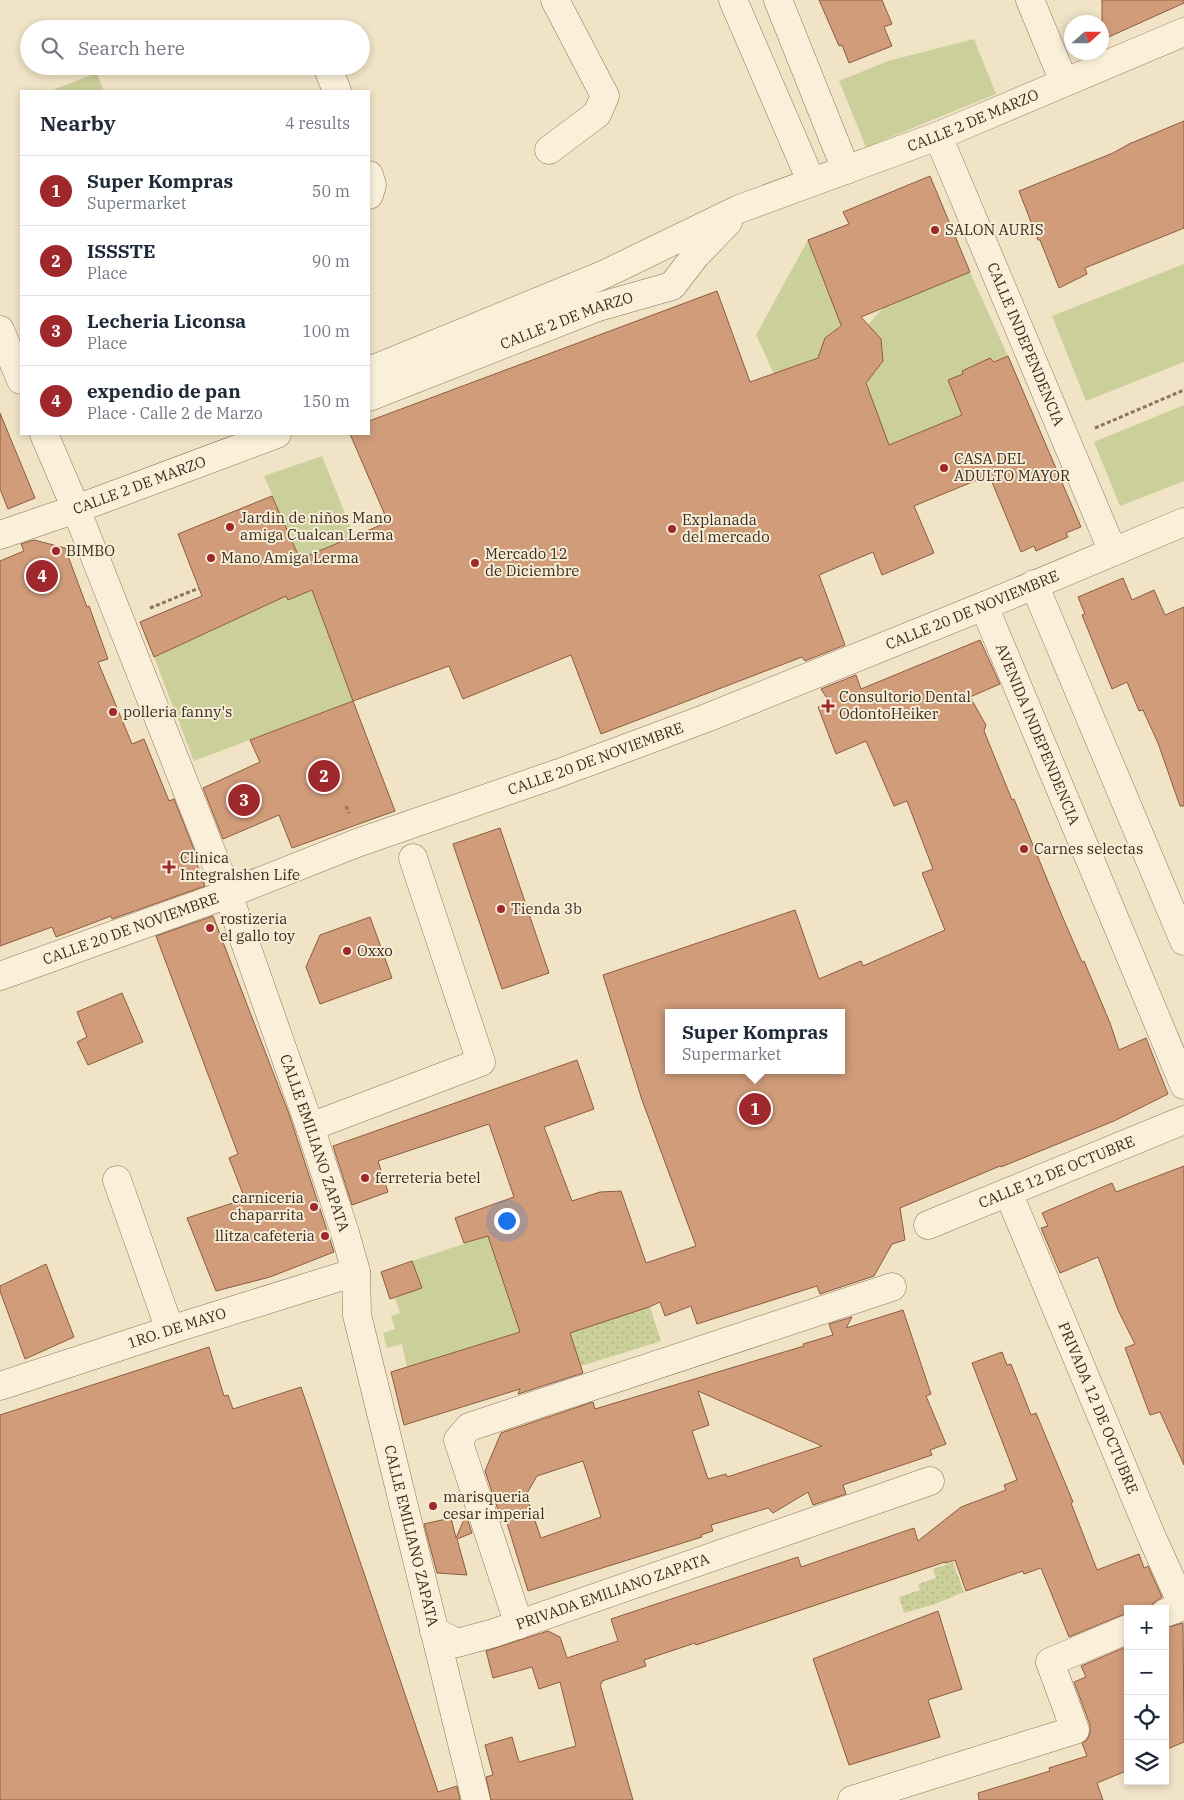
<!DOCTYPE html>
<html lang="en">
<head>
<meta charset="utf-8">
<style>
	body { margin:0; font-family:"IBM Plex Serif",serif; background:#f6f6f7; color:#1f2937 }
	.controls { position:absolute; right:15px; bottom:15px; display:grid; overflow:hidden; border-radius:0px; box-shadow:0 2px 8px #0003 }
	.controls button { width:45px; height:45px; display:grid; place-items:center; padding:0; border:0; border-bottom:1px solid #e0e1e3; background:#fff; color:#1f2937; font:25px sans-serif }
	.compass { position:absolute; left:1064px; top:15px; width:45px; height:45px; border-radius:50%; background:#fff; box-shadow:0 2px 8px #0003; rotate:69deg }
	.you { position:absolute; left:506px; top:1220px; width:18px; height:18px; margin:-12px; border:4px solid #fff; border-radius:50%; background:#1a73e8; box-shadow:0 0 0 8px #1a73e833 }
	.badge { display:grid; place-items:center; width:32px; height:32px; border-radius:50%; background:#9f282c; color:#fff; font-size:16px; font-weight:700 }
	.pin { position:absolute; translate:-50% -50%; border:2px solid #fff; box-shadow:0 1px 5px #0006 }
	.popup { position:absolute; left:665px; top:1009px; width:180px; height:65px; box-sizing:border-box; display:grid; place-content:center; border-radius:0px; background:#fff; filter:drop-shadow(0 1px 4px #0005); font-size:16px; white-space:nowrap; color:#747a83 }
	.popup b { font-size:19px; color:#1f2937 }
	.popup::after { content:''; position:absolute; left:50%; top:100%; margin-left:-10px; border:10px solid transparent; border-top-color:#fff }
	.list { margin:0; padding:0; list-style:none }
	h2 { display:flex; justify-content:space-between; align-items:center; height:65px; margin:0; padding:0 20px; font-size:21px }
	h2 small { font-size:16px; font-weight:400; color:#747a83 }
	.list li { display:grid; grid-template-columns:32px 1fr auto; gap:15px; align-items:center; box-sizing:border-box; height:70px; padding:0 20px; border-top:1px solid #e0e1e3 }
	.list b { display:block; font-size:19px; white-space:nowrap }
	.list p { margin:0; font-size:16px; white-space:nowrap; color:#747a83 }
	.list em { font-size:16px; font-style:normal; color:#747a83 }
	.icon { flex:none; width:28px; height:28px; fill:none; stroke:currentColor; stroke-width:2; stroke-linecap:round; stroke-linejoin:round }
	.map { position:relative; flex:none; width:1184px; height:1800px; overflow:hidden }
	.search { position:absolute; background:#fff; box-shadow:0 2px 8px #0003; left:20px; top:20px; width:350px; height:55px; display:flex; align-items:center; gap:12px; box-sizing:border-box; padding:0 18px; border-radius:28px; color:#747a83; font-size:19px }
	.panel { position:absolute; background:#fff; box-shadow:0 2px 8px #0003; left:20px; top:90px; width:350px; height:345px; border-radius:0px }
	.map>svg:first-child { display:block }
	.grass { fill:url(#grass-dots) }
	.green { fill:#cbcf99 }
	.building { fill:#d09c7a; stroke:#8d5c3f; fill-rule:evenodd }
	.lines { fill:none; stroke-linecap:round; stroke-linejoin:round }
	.minor-casing { stroke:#8d745a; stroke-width:29 }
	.path { stroke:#8d745a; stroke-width:3; stroke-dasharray:4 2.5; stroke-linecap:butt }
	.minor { stroke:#faf0da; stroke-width:28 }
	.poi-dot { fill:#9f282c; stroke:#f7edd6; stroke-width:2 }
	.labels { text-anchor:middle; stroke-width:4; stroke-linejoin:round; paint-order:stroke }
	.street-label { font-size:15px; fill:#3c2c1f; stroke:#f7edd6 }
	.poi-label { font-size:15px; fill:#3c2c1f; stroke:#f7edd6; text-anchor:start }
</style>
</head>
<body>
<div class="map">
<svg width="1184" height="1800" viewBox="0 0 1184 1800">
	<defs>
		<pattern id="grass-dots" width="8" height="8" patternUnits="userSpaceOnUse" patternTransform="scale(1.25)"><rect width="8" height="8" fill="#cbcf99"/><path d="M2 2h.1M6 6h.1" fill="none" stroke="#afb283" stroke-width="1.8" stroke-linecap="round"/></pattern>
	</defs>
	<rect width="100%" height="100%" fill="#f0e3c6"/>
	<!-- grass -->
	<path class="grass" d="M605,1277L618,1317L650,1307L661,1341L581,1366L563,1314Z
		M953,1562L964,1592L935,1604L904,1613L899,1597L920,1590L918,1584L936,1578L933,1569Z"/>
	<!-- green -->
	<path class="green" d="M974,39L996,94L866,147L839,81L888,61Z
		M97,73L104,91H50Z
		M808,240L841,324L825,338L819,357L774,374L756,335Z
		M1184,264V362L1086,401L1052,316Z
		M970,272L1008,356L994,362L990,358L981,362L982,367H971L962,371L963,374L948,380L962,415L798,482L880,421L866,383L883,361L881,339L868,325L883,308Z
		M1184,405V481L1120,506L1094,442Z
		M322,456L354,536L300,559L264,476Z
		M313,590L353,701L194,761L154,657L286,596L288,600Z
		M488,1236L512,1308L544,1324L407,1367L402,1344L387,1348L383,1333L395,1329L391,1316L400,1313L395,1298L421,1288L412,1261Z"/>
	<!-- building -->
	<path class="building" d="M819,0H882L892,24L884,27L892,46L849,63L842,45L839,46Z
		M1102,0H1184V3L1102,40Z
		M1184,121V228L1085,268L1087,274L1059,288L1040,240H1038L1019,191L1113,153L1129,144Z
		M930,176L970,272L861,317L881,339L883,361L866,383L889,445L962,415L948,380L963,374L962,371L990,358L994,362L1008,356L1081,527L1066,533L1068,537L1036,551L1034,546L1021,552L989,475L914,506L934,553L882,575L873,552L819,575L845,645L805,661L802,657L601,734L571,655L463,699L449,666L353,701L312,590L288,600L286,596L154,657L140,622L202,596L178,534L272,496L300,559L388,522L350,434H369V421L717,291L750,382L818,358L825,338L842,325H841L808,240L849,224L843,212Z
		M0,413L35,498L8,509L0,489Z
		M34,540L65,548L87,607L89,606L108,659L98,662L132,744L144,739L169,801L174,799L195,852L193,853L205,886L112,919L111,916L56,937L52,927L0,946V561L24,551L21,544Z
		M1123,578L1132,600L1154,590L1165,615L1184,607V806H1180L1158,743L1143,710L1139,711L1127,682L1112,689L1082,615L1085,614L1078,597Z
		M980,640L1000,684L970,697L986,725L984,731L1012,800L1014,799L1063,918L1082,962L1084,961L1110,1023L1119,1050L1146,1038L1168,1094L1114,1121L1001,1167L1000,1166L900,1208L905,1240L892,1244L874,1276L820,1294L817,1286L697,1324L691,1306L665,1316L660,1302L649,1307L570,1333L583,1373L518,1394L520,1389L404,1425L391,1372L520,1332L488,1236L464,1243L455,1218L514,1197L489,1124L378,1161L388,1192L352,1205L333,1146L577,1060L594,1109L544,1127L572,1201L600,1192L621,1191L646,1263L696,1246L642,1100L603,975L795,910L819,979L861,961L863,966L945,930L922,873L933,869L907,801L894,806L866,741L836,754L818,707L830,703L821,689L856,675L861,689ZM669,1013H841V1070H669Z
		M353,701L395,811L292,848L279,815L223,839L203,788L260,762L250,740Z
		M500,828L549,973L502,989L453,844Z
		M213,916L289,1114L334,1252L270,1277L216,1291L187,1218L245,1199L229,1158L238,1154L156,936Z
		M370,917L392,978L320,1004L306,967L320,935Z
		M122,993L143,1042L88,1065L77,1042L87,1037L77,1012Z
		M1184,1166V1465L1160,1412L1150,1415L1125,1348L1135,1344L1118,1310L1098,1257L1060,1273L1041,1228L1048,1226L1042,1213L1112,1183L1116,1192Z
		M412,1261L422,1288L390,1299L381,1272Z
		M46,1264L74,1337L25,1359L0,1291V1286Z
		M903,1310L931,1394L926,1396L946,1444L930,1450L932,1455L843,1485L846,1494L813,1505L808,1492L773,1513L768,1508L711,1525L713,1531L701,1535L702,1537L528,1591L506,1520L502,1522L485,1471L501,1433L593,1402L595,1409L804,1346L803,1344L833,1335L829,1324L852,1317L846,1328ZM698,1391L822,1446L727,1477L726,1474L708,1479L692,1431L709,1425ZM583,1461L601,1517L541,1538L526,1495L537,1476Z
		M209,1347L224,1396L228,1395L233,1409L301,1387L438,1792L457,1786L460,1800H0V1415Z
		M1002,1352L1007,1365L1011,1364L1031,1415L1036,1413L1073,1502L1071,1503L1097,1570L1139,1554L1144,1568L1148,1566L1162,1597L1153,1603L1150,1609H1128V1614L1122,1615L1069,1637L1041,1568L1024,1574L1023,1571L966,1591L955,1560L945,1563V1562L696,1645L695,1643L644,1660L646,1666L602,1681V1683L600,1684L633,1800H491L486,1777L493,1775L485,1745L512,1737L519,1762L576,1746L560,1682L539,1689L532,1667L493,1678L486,1651L548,1631L560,1637L567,1658L618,1641L611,1619L798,1557L801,1567L914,1528L918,1541L961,1507L1006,1490L1004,1485L1017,1480L972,1363Z
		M466,1515L472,1533L457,1539L467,1575L437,1573L424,1524L451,1518L456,1538Z
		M938,1611L962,1689L928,1700L940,1737L849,1765L813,1659Z
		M1183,1623L1184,1742L1165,1750V1628Z
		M1128,1646V1764L1124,1766L1126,1771L1097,1783L1103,1800H979L978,1793L1050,1771L1049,1768L1087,1756L1082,1743L1087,1740L1090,1733V1725L1074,1682L1086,1677L1081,1666Z"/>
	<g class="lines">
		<!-- minor casing -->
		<g class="minor-casing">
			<g id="minor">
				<path d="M733,0L811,181"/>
				<path d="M778,0L846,170"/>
				<path d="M1030,0L1064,82"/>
				<path d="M327,66L337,91"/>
				<path id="s1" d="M938,136L1113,552"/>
				<path d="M549,150L597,114L605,96L555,0"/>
				<path d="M369,175L372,185L369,195"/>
				<path d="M0,330L21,380"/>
				<path id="s2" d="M369,369H374L603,275L739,209L938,136L1184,32"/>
				<path id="s3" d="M369,397L598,307L672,286L696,255L728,222"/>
				<path id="s4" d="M44,434L76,509L228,894L310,1127L345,1233L356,1272L357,1315L476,1800"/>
				<path id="s5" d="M0,535L76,509L277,434"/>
				<path d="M1034,584L1184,941"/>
				<path id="s6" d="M984,606L1184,1085"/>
				<path id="s7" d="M0,976L228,894L357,843L559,773L704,719L984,606L1184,522"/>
				<path d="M310,1127L481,1062L413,858"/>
				<path d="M117,1180L170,1330"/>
				<path id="s8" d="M1008,1192L1151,1535L1183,1606L1165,1613"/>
				<path id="s9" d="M928,1225L1184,1120"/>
				<path id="s10" d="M0,1386L170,1330L356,1272"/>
				<path d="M519,1625L458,1440L469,1427L892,1287"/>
				<path id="s11" d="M434,1631L457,1643L494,1633L930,1481"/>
				<path d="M852,1800L1075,1730L1050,1662L1128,1629"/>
			</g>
		</g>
		<!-- path -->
		<path class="path" d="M1095,428L1184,390
			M150,608L199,588
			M346,806L349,813"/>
		<!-- minor -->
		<use href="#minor" class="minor"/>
	</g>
	<!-- markers -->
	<g class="poi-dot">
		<circle cx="935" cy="230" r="5"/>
		<circle cx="944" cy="468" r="5"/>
		<circle cx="230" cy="527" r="5"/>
		<circle cx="672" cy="529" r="5"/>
		<circle cx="56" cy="551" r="5"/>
		<circle cx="211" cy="558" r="5"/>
		<circle cx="475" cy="563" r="5"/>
		<path d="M825.5 698.5h5v5h5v5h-5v5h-5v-5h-5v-5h5z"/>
		<circle cx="113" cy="712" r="5"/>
		<circle cx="1024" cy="849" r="5"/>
		<path d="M166.5 859.5h5v5h5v5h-5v5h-5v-5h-5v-5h5z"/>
		<circle cx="501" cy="909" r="5"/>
		<circle cx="210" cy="928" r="5"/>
		<circle cx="347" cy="951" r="5"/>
		<circle cx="365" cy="1178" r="5"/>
		<circle cx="314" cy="1207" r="5"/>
		<circle cx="325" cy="1236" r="5"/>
		<circle cx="433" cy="1506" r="5"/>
	</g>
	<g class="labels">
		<!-- street labels -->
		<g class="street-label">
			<text dy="5" stroke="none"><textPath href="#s2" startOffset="654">CALLE 2 DE MARZO</textPath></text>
			<text dy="5" stroke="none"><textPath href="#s3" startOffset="212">CALLE 2 DE MARZO</textPath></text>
			<text dy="5" stroke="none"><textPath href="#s1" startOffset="226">CALLE INDEPENDENCIA</textPath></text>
			<text dy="5" stroke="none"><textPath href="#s5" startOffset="148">CALLE 2 DE MARZO</textPath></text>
			<text dy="5" stroke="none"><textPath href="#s7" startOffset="1039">CALLE 20 DE NOVIEMBRE</textPath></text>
			<text dy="5" stroke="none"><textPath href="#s6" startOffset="139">AVENIDA INDEPENDENCIA</textPath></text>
			<text dy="5" stroke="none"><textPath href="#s7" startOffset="634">CALLE 20 DE NOVIEMBRE</textPath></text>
			<text dy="5" stroke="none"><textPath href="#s7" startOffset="139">CALLE 20 DE NOVIEMBRE</textPath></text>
			<text dy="5" stroke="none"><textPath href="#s4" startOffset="759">CALLE EMILIANO ZAPATA</textPath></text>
			<text dy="5" stroke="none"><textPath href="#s9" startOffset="139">CALLE 12 DE OCTUBRE</textPath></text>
			<text dy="5" stroke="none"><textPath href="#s10" startOffset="186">1RO. DE MAYO</textPath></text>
			<text dy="5" stroke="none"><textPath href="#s8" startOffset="234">PRIVADA 12 DE OCTUBRE</textPath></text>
			<text dy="5" stroke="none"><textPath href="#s4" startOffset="1165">CALLE EMILIANO ZAPATA</textPath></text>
			<text dy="5" stroke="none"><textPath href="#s11" startOffset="190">PRIVADA EMILIANO ZAPATA</textPath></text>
		</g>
		<!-- poi labels -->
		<g class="poi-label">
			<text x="945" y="235">SALON AURIS</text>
			<text x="954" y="464">CASA DEL<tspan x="954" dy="17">ADULTO MAYOR</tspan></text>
			<text x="240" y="523">Jardin de niños Mano<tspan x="240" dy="17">amiga Cualcan Lerma</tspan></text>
			<text x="682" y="525">Explanada<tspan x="682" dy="17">del mercado</tspan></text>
			<text x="66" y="556">BIMBO</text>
			<text x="485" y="559">Mercado 12<tspan x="485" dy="17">de Diciembre</tspan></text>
			<text x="221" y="563">Mano Amiga Lerma</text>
			<text x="839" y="702">Consultorio Dental<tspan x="839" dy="17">OdontoHeiker</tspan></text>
			<text x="123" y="717">polleria fanny's</text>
			<text x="1034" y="854">Carnes selectas</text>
			<text x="180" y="863">Clinica<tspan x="180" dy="17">Integralshen Life</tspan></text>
			<text x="511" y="914">Tienda 3b</text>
			<text x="220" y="924">rostizeria<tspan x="220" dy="17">el gallo toy</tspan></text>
			<text x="357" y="956">Oxxo</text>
			<text x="375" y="1183">ferreteria betel</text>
			<text x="304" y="1203" text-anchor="end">carniceria<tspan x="304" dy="17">chaparrita</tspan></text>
			<text x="315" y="1241" text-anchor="end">llitza cafeteria</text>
			<text x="443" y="1502">marisqueria<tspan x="443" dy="17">cesar imperial</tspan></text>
		</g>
	</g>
</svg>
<div class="controls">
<button>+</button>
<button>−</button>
<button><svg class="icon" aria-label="locate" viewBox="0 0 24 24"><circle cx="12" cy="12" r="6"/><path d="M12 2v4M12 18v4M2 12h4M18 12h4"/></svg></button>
<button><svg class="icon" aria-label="layers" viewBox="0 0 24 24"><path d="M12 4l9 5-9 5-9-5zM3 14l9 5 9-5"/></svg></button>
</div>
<svg class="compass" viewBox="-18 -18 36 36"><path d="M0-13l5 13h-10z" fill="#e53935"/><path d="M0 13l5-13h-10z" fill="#747a83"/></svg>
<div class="you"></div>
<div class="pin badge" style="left:755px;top:1109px">1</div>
<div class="popup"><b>Super Kompras</b>Supermarket</div>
<div class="pin badge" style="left:324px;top:776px">2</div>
<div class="pin badge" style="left:244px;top:800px">3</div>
<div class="pin badge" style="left:42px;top:576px">4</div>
<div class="search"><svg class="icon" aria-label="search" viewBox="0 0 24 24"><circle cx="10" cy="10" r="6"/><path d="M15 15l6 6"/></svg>Search here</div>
<section class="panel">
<h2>Nearby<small>4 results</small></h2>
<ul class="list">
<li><span class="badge">1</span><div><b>Super Kompras</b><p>Supermarket</p></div><em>50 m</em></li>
<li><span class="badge">2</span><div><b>ISSSTE</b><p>Place</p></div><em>90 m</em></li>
<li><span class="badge">3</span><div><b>Lecheria Liconsa</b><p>Place</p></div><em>100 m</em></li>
<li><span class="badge">4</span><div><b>expendio de pan</b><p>Place · Calle 2 de Marzo</p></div><em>150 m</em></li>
</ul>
</section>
</div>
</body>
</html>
